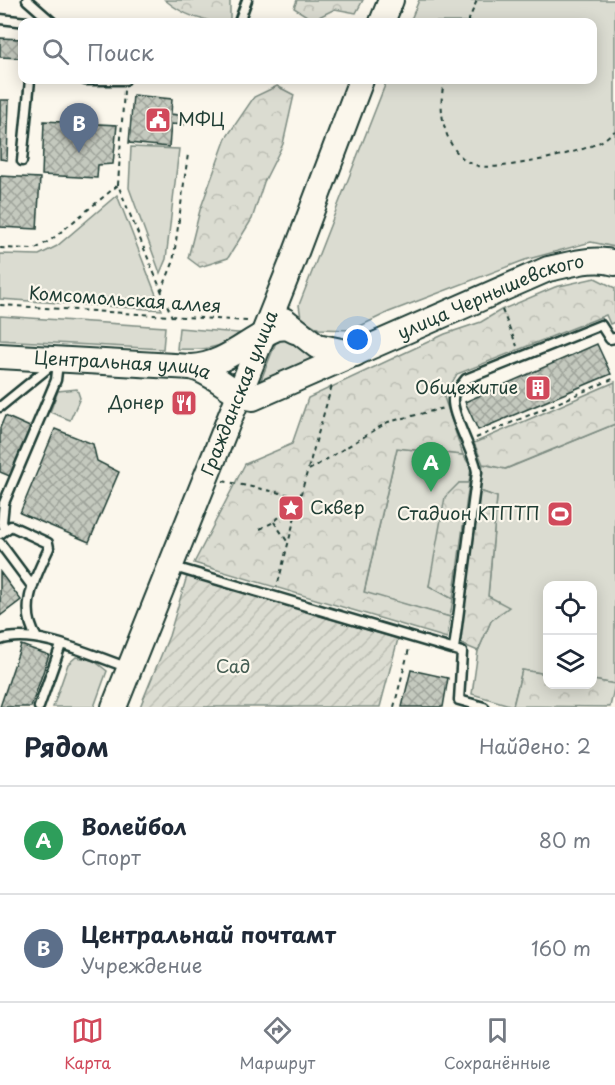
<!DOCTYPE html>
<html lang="ru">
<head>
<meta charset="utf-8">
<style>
	body { margin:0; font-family:"Playpen Sans",sans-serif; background:#f2f2f3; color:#1f2937 }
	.controls { position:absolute; right:18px; bottom:18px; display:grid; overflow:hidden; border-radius:12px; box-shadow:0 3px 15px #0003 }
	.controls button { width:54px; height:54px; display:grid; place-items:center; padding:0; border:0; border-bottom:2px solid #e0e1e3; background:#fff; color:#1f2937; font:30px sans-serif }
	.you { position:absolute; left:358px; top:340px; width:21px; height:21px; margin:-15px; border:4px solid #fff; border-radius:50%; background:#1a73e8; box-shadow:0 0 0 9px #1a73e833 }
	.badge { display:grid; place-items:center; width:39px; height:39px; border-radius:50%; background:#d1495b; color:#fff; font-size:20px; font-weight:700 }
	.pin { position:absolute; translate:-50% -50px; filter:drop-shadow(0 2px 3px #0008) }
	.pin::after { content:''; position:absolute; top:32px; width:21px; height:18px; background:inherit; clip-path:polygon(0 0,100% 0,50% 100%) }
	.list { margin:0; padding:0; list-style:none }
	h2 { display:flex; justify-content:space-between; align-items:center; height:78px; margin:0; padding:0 24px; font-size:26px }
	h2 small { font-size:20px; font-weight:400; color:#747a83 }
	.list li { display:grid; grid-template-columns:39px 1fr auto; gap:18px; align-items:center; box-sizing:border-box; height:108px; padding:0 24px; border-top:2px solid #e0e1e3 }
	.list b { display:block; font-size:22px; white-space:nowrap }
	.list p { margin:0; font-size:20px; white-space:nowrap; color:#747a83 }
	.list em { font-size:20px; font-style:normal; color:#747a83 }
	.icon { flex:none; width:33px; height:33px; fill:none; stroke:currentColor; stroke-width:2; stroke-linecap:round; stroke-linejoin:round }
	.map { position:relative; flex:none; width:615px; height:707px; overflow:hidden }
	.search { position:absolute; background:#fff; box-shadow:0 3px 15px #0003; left:18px; right:18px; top:18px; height:66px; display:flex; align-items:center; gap:15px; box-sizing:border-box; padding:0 21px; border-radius:12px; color:#747a83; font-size:22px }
	.sheet { height:294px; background:#fff }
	nav { display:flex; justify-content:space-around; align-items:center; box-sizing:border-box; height:84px; border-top:2px solid #e0e1e3; background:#fff; font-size:16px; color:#747a83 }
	nav a { display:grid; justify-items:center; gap:3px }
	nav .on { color:#d1495b }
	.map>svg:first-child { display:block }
	.green { fill:#dbdcd1; stroke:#7d8c82; stroke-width:1.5 }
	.forest { fill:url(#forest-crowns); stroke:#7d8c82; stroke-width:1.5 }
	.garden { fill:url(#garden-furrows); stroke:#7d8c82; stroke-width:1.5 }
	.building { fill:url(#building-cross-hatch); stroke:#1f3d34; stroke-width:1.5 }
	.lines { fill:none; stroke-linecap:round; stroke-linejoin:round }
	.lane-casing { stroke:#1f3d34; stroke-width:13 }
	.secondary-casing { stroke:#1f3d34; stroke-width:28 }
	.path { stroke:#1f3d34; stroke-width:2; stroke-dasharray:4.5 4.5; stroke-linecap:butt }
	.lane { stroke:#fbf7ec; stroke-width:8 }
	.secondary { stroke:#fbf7ec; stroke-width:24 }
	.labels { text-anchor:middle; stroke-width:4.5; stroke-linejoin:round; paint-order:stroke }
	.poi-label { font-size:18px; fill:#1f3d34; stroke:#fbf7ec; text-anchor:end }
	.street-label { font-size:18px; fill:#1f3d34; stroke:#fbf7ec }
	.park-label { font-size:18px; fill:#455d53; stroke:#fbf7ec }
</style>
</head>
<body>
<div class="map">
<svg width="615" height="707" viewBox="0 0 615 707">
	<defs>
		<pattern id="forest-crowns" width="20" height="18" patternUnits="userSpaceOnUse" patternTransform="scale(1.5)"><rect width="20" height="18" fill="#dbdcd1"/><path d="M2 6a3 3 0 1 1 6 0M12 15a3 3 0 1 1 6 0" fill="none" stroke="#bcbeb4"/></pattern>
		<pattern id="garden-furrows" width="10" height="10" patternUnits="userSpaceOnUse" patternTransform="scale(1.5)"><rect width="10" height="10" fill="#dbdcd1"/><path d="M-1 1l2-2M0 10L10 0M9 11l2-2" fill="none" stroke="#bcbeb4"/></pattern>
		<pattern id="building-cross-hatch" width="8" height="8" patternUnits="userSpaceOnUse" patternTransform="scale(1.5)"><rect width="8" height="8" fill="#c4c9be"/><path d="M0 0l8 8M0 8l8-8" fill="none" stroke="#9fa49b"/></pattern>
	</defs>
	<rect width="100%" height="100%" fill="#fbf7ec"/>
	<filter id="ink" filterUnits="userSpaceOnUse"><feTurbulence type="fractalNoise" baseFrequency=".0167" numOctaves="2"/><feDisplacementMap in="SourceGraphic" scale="12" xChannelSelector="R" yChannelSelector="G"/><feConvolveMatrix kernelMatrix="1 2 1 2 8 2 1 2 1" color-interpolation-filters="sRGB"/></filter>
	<g filter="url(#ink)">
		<!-- green -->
		<path class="green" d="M419,0H615V247L591,242L525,260L389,312L352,330L319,329L301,318L299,305L387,80H592V22H410Z
			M131,147L179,149L166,259L160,273L129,188Z
			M117,195L162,310L0,299V254L39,255L57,246Z
			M0,316L165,327L163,349L0,340Z
			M179,328L239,333C222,350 199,350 177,349Z
			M280,332L329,358L259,385Z
			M77,389L80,398L70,420L50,412L58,391Z
			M615,424V684L593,680L592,586H548L547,674L522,670L513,706L472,694L478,651L491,621L488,596L497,497L480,491L483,464L506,469Z
			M397,448L463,455L471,467L469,483H459L429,586L453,599L450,617L364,593Z
			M76,657L93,660L107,671L94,707H53L68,664Z"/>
		<!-- forest -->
		<path class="forest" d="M165,0H230V22C206,23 184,16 165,0Z
			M297,0H363L356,13L335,9L313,20L294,8Z
			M277,86L294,95L283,144L264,182L252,219L228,258L200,267L188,258L200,210L226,138L254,97Z
			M595,278L615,288V322L610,324L606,315L457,374L444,397L463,455L397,448L364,592L450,617L447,638L194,563L245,464L292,444L308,398L445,334L481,322L501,310L555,287Z
			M615,382V424L505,469L483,464L474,443Z
			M459,483H469L453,599L429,586L445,497Z
			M480,491L497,497L488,596L509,607L491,621L478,651L459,643Z
			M522,670L547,674L548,684H592L593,680L615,684L610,707L513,706Z"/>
		<!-- garden -->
		<path class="garden" d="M187,576L398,639L380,707H140L169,636Z"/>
		<!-- building -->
		<path class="building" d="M0,38L22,39V58L0,57Z
			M133,95L172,99L171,114L185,116L184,125L171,124L169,147L129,143Z
			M0,100H9L7,160L0,159Z
			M44,121L117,125L113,164L98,165L97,178L42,175Z
			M0,176L40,178L37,229L0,227Z
			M597,344L611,374L478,430L465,402Z
			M5,416L32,428L12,477L0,472V428Z
			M55,429L93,444L97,461L119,472L89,542L20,513Z
			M0,572L21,600L0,616Z
			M21,645L49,655L31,707H0Z
			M411,670L448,678L443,707H402Z"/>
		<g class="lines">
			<!-- lane casing -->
			<g class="lane-casing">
				<path id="lane" d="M27,0L52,22
					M0,19L27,22
					M239,22L247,0
					M85,80H125
					M22,161L30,80
					M0,407L53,364
					M5,529L2,522L4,503L56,380L58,363
					M0,534L11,526L48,543L49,548C35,578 18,608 37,638
					M0,543L32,586
					M174,567L462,652L459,700L484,707
					M0,640C36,628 93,656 129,668
					M454,649L477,472C475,453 447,409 454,394C457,389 463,383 466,379L601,325L610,339L615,338
					M39,707L61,645"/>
			</g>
			<!-- secondary casing -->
			<g class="secondary-casing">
				<g id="secondary">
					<path d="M382,22L391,0"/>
					<path d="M284,320L317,346L355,354"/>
					<path id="s1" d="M0,356L191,367C215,372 233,396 253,398L548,269C569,265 594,256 615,263"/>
					<path d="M191,367C226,365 246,341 277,328L287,327L295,331"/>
					<path id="s2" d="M114,707L293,260L361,80"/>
				</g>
			</g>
			<!-- path -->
			<path class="path" d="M468,22L477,0
				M445,80C436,108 444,157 478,166C499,171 581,153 600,142C606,139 610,134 615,131
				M118,185L124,90
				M0,248L35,249L51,240L118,185L172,317
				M161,292L173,263L188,154
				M0,305L247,321
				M502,310L517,346
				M476,438L615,378
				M309,470L388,422L444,408
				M223,481L300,497L277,587
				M274,522L289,544
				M260,529L274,522L300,497L332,385
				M394,707L409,649"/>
			<!-- lane -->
			<use href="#lane" class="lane"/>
			<!-- secondary -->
			<use href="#secondary" class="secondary"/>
		</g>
	</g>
	<!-- icons -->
	<defs>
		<g id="civic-square" transform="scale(1.35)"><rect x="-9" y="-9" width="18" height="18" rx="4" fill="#d1495b" stroke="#fbf7ec"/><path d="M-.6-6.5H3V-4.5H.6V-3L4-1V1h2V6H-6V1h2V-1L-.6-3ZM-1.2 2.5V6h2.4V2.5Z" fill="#fff"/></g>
		<g id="building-square" transform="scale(1.35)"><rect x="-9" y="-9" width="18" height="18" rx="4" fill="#d1495b" stroke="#fbf7ec"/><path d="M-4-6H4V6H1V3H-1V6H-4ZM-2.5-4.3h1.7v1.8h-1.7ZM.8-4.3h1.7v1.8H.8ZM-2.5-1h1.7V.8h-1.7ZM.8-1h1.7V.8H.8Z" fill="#fff"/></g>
		<g id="restaurant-square" transform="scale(1.35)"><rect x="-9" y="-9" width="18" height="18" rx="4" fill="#d1495b" stroke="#fbf7ec"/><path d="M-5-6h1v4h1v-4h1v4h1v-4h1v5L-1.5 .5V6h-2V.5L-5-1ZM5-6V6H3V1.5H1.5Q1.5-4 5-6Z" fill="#fff"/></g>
		<g id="sight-square" transform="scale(1.35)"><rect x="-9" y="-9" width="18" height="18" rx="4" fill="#d1495b" stroke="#fbf7ec"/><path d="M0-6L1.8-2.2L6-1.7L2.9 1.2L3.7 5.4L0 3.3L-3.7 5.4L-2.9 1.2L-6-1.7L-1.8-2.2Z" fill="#fff"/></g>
		<g id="stadium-square" transform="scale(1.35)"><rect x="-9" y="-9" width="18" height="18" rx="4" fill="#d1495b" stroke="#fbf7ec"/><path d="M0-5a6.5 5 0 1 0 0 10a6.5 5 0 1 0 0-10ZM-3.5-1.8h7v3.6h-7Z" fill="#fff"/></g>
	</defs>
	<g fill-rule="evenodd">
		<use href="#civic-square" x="158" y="120"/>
		<use href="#building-square" x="538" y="388"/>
		<use href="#restaurant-square" x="184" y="403"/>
		<use href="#sight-square" x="291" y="508"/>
		<use href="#stadium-square" x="560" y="514"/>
	</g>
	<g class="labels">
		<!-- poi labels -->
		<g class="poi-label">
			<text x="178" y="126" text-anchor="start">МФЦ</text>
			<text x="518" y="394">Общежитие</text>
			<text x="164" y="409">Донер</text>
			<text x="310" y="514" text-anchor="start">Сквер</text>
			<text x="540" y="520">Стадион КТПТП</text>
		</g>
		<!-- street labels -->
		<g class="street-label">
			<text dy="6" stroke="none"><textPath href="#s1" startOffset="520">улица Чернышевского</textPath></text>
			<text transform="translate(125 300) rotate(4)" y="6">Комсомольская аллея</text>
			<text dy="6" stroke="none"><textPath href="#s1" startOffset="123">Центральная улица</textPath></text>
			<text dy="6" stroke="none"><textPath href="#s2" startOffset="338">Гражданская улица</textPath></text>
		</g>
		<!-- park labels -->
		<g class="park-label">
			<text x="233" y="673">Сад</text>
		</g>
	</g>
</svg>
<div class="controls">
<button><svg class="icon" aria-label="locate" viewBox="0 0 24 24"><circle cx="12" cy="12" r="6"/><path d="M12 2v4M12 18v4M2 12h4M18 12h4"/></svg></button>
<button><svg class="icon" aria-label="layers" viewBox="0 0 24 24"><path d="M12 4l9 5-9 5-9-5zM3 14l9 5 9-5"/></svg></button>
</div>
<div class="you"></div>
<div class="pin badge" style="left:431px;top:492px;background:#2e9e5b">A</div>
<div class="pin badge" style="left:79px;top:153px;background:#5c6f8a">B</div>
<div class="search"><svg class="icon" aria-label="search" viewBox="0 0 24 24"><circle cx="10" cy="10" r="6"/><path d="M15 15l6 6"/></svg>Поиск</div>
</div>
<section class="sheet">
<h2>Рядом<small>Найдено: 2</small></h2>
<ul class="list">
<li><span class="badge" style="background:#2e9e5b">A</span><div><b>Волейбол</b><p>Спорт</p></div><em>80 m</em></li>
<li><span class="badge" style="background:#5c6f8a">B</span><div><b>Центральнай почтамт</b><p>Учреждение</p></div><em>160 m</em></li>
</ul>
</section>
<nav>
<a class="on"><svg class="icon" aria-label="map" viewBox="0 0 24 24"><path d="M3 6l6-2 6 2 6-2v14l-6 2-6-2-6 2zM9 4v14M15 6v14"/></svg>Карта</a>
<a><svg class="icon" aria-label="directions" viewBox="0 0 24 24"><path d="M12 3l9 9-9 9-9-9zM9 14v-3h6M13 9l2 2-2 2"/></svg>Маршрут</a>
<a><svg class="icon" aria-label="saved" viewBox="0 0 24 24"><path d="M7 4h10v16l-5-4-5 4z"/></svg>Сохранённые</a>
</nav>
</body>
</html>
